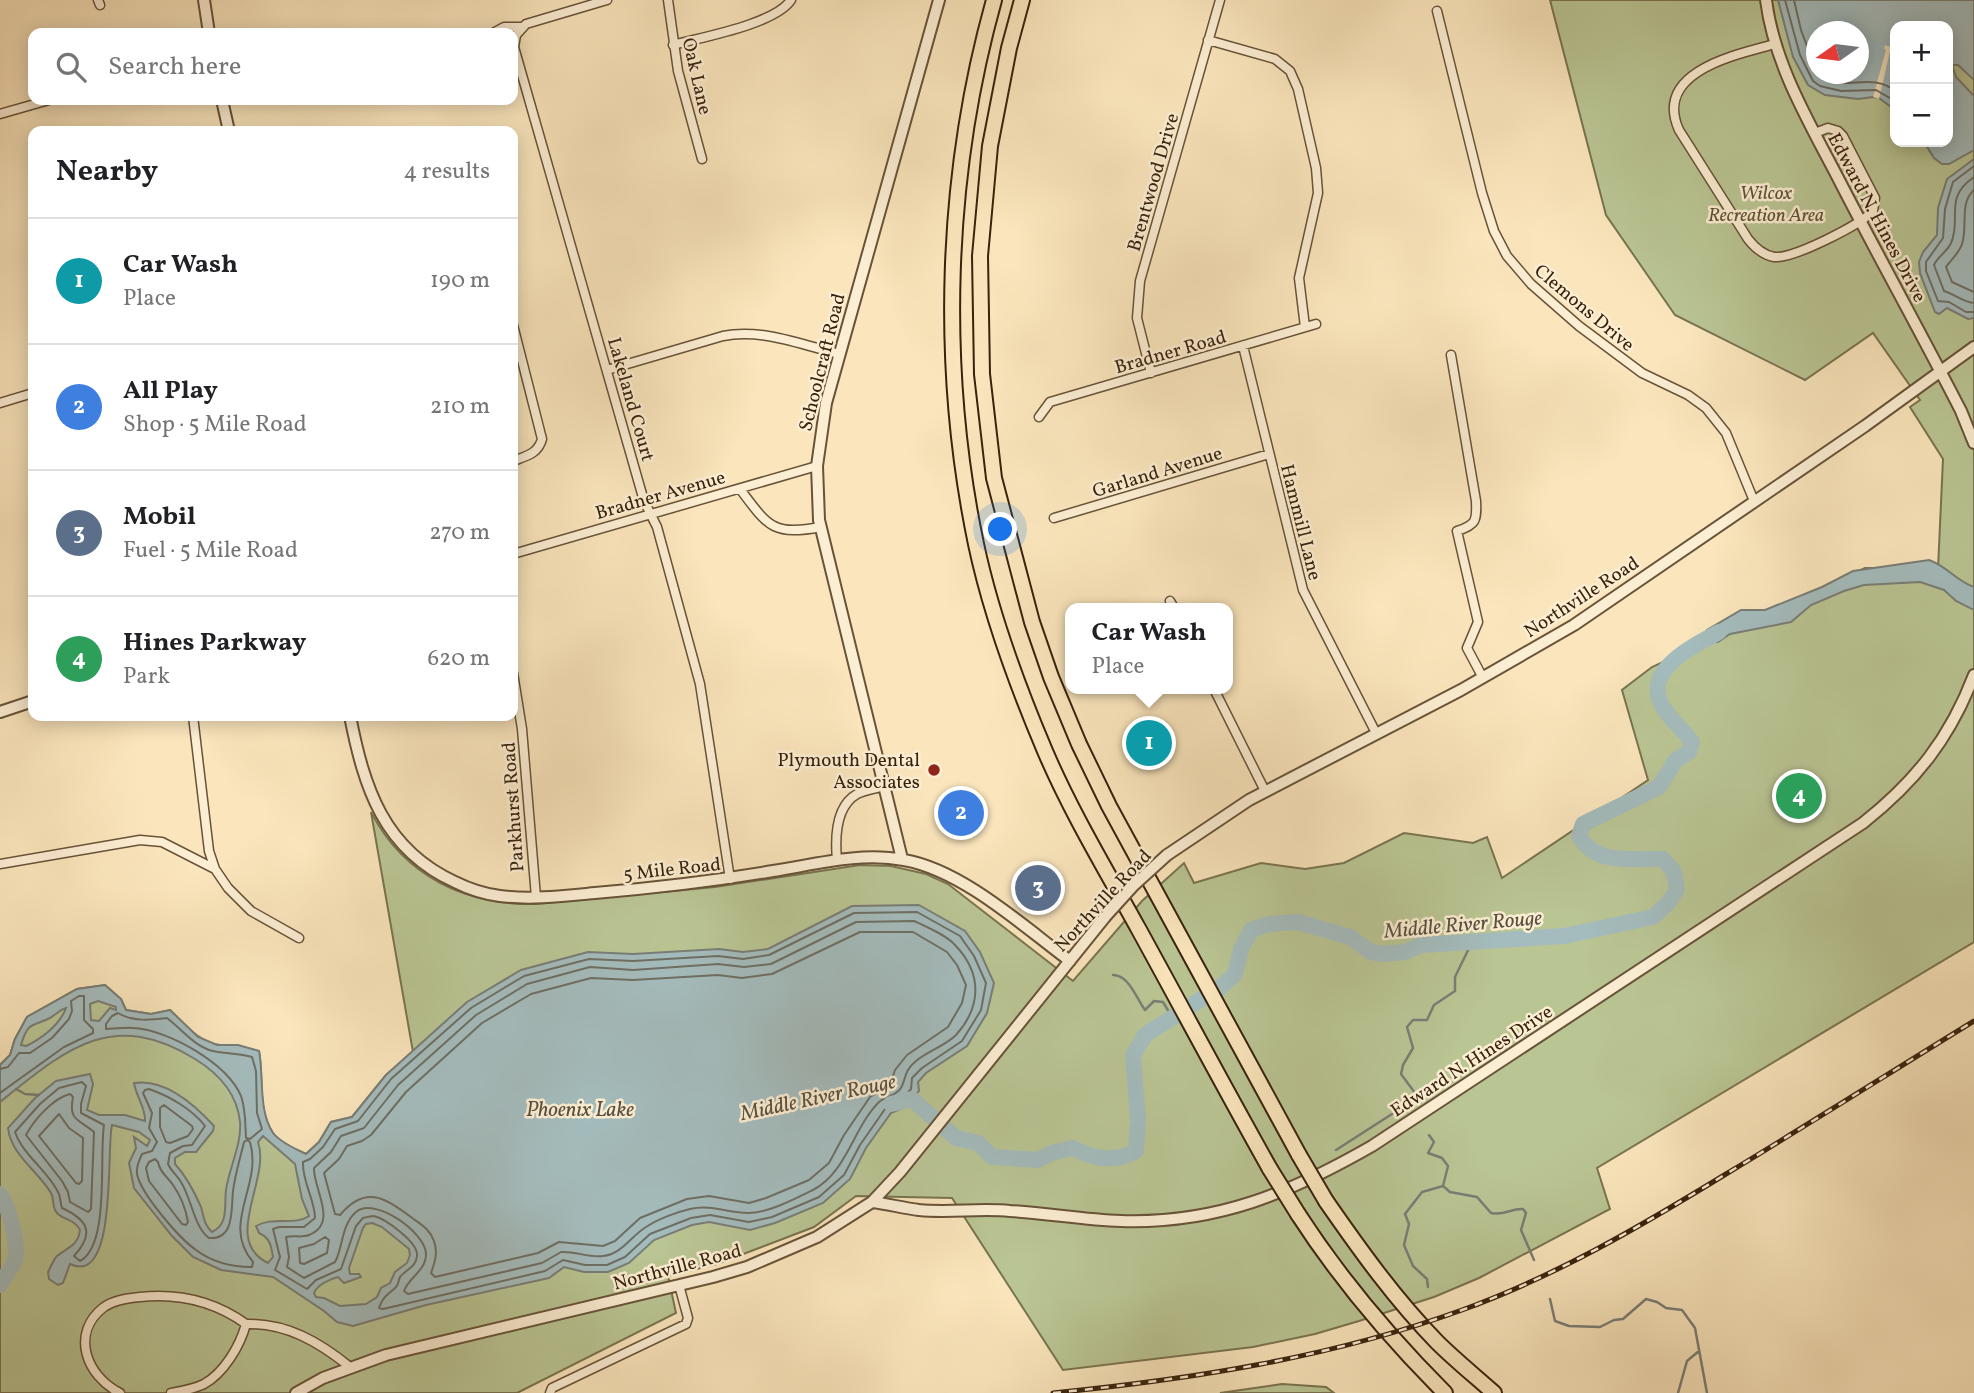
<!DOCTYPE html>
<html lang="en">
<head>
<meta charset="utf-8">
<style>
	body { margin:0; font-family:Vollkorn,serif; background:#f6f6f6; color:#202124 }
	.controls { position:absolute; right:21px; top:21px; display:grid; overflow:hidden; border-radius:14px; box-shadow:0 4px 18px #0003 }
	.controls button { width:63px; height:63px; display:grid; place-items:center; padding:0; border:0; border-bottom:2px solid #e0e0e0; background:#fff; color:#202124; font:35px sans-serif }
	.compass { position:absolute; left:1806px; top:21px; width:63px; height:63px; border-radius:50%; background:#fff; box-shadow:0 4px 18px #0003; rotate:256deg }
	.you { position:absolute; left:1001px; top:530px; width:24px; height:24px; margin:-18px; border:5px solid #fff; border-radius:50%; background:#1a73e8; box-shadow:0 0 0 10px #1a73e833 }
	.badge { display:grid; place-items:center; width:46px; height:46px; border-radius:50%; background:#0b8043; color:#fff; font-size:23px; font-weight:700 }
	.pin { position:absolute; translate:-50% -50%; border:4px solid #fff; box-shadow:0 2px 7px #0006 }
	.popup { position:absolute; left:1065px; top:603px; width:168px; height:91px; box-sizing:border-box; display:grid; place-content:center; border-radius:14px; background:#fff; filter:drop-shadow(0 2px 5px #0005); font-size:23px; white-space:nowrap; color:#757577 }
	.popup b { font-size:26px; color:#202124 }
	.popup::after { content:''; position:absolute; left:50%; top:100%; margin-left:-14px; border:14px solid transparent; border-top-color:#fff }
	.list { margin:0; padding:0; list-style:none }
	h2 { display:flex; justify-content:space-between; align-items:center; height:91px; margin:0; padding:0 28px; font-size:30px }
	h2 small { font-size:23px; font-weight:400; color:#757577 }
	.list li { display:grid; grid-template-columns:46px 1fr auto; gap:21px; align-items:center; box-sizing:border-box; height:126px; padding:0 28px; border-top:2px solid #e0e0e0 }
	.list b { display:block; font-size:26px; white-space:nowrap }
	.list p { margin:0; font-size:23px; white-space:nowrap; color:#757577 }
	.list em { font-size:23px; font-style:normal; color:#757577 }
	.icon { flex:none; width:38px; height:38px; fill:none; stroke:currentColor; stroke-width:2; stroke-linecap:round; stroke-linejoin:round }
	.map { position:relative; flex:none; width:1974px; height:1393px; overflow:hidden }
	.search { position:absolute; background:#fff; box-shadow:0 4px 18px #0003; left:28px; top:28px; width:490px; height:77px; display:flex; align-items:center; gap:18px; box-sizing:border-box; padding:0 24px; border-radius:14px; color:#757577; font-size:26px }
	.panel { position:absolute; background:#fff; box-shadow:0 4px 18px #0003; left:28px; top:126px; width:490px; height:595px; border-radius:14px }
	.map>svg:first-child { display:block }
	.green { fill:#bac594; stroke:#797450; stroke-width:2; fill-rule:evenodd }
	.water { fill:#a4bcbd; stroke:#797e76; stroke-width:2; fill-rule:evenodd }
	.pier { fill:#fae5bc }
	.lines { fill:none; stroke-linecap:round; stroke-linejoin:round }
	.shore { stroke:#6e6f64; stroke-width:2 }
	.stream { stroke:#797e76; stroke-width:2.5 }
	.river { stroke:#a4bcbd; stroke-width:16 }
	.minor-casing { stroke:#685338; stroke-width:11 }
	.tertiary-casing { stroke:#685338; stroke-width:14 }
	.motorway-casing { stroke:#38220c; stroke-width:18 }
	.minor { stroke:#fceed3; stroke-width:8 }
	.tertiary { stroke:#fceed3; stroke-width:10 }
	.motorway { stroke:#fae5bc; stroke-width:14 }
	.rail-casing { stroke:#38220c; stroke-width:5 }
	.rail { stroke:#fceed3; stroke-width:2.5; stroke-dasharray:8; stroke-linecap:butt }
	.tertiary-bridge-casing { stroke:#685338; stroke-width:14; stroke-linecap:butt }
	.motorway-bridge-casing { stroke:#38220c; stroke-width:18; stroke-linecap:butt }
	.tertiary-bridge { stroke:#fceed3; stroke-width:10 }
	.motorway-bridge { stroke:#fae5bc; stroke-width:14 }
	.poi-dot { fill:#8f2418; stroke:#fceed3; stroke-width:2.5 }
	.labels { text-anchor:middle; stroke-width:5; stroke-linejoin:round; paint-order:stroke }
	.street-label { font-size:19px; fill:#38220c; stroke:#fceed3 }
	.park-label { font-size:19px; font-style:italic; fill:#5f5335; stroke:#fceed3 }
	.poi-label { font-size:19px; fill:#38220c; stroke:#fceed3; text-anchor:end }
	.water-label { font-size:21px; font-style:italic; fill:#585041; stroke:#fceed3 }
</style>
</head>
<body>
<div class="map">
<svg width="1974" height="1393" viewBox="0 0 1974 1393">
	<rect width="100%" height="100%" fill="#fae5bc"/>
	<filter id="stains"><feTurbulence type="fractalNoise" baseFrequency=".00286" numOctaves="4"/><feColorMatrix values="0 0 0 0 .2 0 0 0 0 .09 0 0 0 0 .02 0 0 0 .5 -.17"/></filter>
	<radialGradient id="worn" r=".72"><stop offset=".6" stop-color="#630" stop-opacity="0"/><stop offset="1" stop-color="#630" stop-opacity=".3"/></radialGradient>
	<!-- green -->
	<path class="green" d="M1550,0H1974V942L1597,1168L1610,1209L1479,1278L1434,1297L1359,1321L1315,1334L1253,1347L1063,1370L952,1198L856,1196L814,1227L717,1264L668,1276L676,1313L517,1393H0V1065L10,1055L15,1039L27,1017L77,989L105,985L121,999L126,1010L151,1014L170,1010C184,1023 199,1043 220,1045C235,1047 242,1046 259,1051C264,1077 257,1110 273,1133C280,1143 296,1149 306,1154L319,1142L331,1122L352,1117L386,1075L413,1052L371,812C405,877 466,905 536,904L715,887L860,865L891,866L926,874L948,884L1073,981L1142,901L1184,863L1194,883L1261,863L1305,869L1344,863L1404,833L1473,843L1487,837L1502,878L1648,780L1622,690L1652,667L1865,568L1938,569L1943,459L1910,407L1920,400L1873,333L1805,380L1675,315L1606,215ZM1895,26H1948V142H1895ZM1816,32H1858V74H1816Z
		M1282,1384L1326,1387L1334,1393H1220Z"/>
	<!-- water -->
	<path class="water" d="M1778,0H1974V80L1958,65H1952L1956,77L1974,96V150L1949,164H1942L1934,158L1924,142H1948V26H1895V110L1879,98L1873,97L1858,99L1825,95L1808,85L1793,57ZM1816,32H1858V74H1816Z
		M1974,159V318L1968,319L1947,308L1939,314L1935,312L1920,273L1919,262L1923,252L1937,235L1938,208L1947,179Z
		M1929,560C1947,566 1956,581 1974,587V610L1956,601L1944,590L1920,582L1864,585L1844,591L1811,605L1791,622L1730,634L1718,642H1701L1707,630L1741,610H1765L1822,587L1853,571Z
		M919,905L965,931L980,952L994,983L987,1013L967,1046L926,1073L918,1082L919,1091L905,1107L891,1113L866,1148L850,1179L823,1203L775,1223L750,1230L709,1222L692,1225L654,1240L629,1263L608,1272H584L564,1267L549,1278L426,1305L353,1326L337,1322L324,1311L273,1277L221,1270L193,1257L172,1236L134,1188L129,1163L136,1148L134,1137L147,1146L150,1140L139,1132L112,1125C106,1148 118,1287 70,1264L63,1283L58,1285L49,1279L48,1272C51,1267 53,1260 57,1256C68,1247 78,1246 80,1230C74,1219 66,1221 58,1214C51,1208 55,1200 51,1193C38,1171 11,1155 8,1128L35,1098L56,1081L90,1074L93,1084L87,1110L99,1115H125L145,1121C146,1109 136,1096 134,1083C165,1078 195,1105 214,1126L213,1131L196,1152H185L175,1158V1164C187,1177 194,1191 201,1207C204,1217 204,1225 212,1232C229,1224 224,1206 226,1190C229,1168 242,1144 240,1122C237,1093 218,1073 195,1059C112,1008 66,1049 0,1102V1065L10,1055L15,1039L27,1017L77,989L105,985L121,999L126,1010L151,1014L170,1010L198,1037L217,1045H238L259,1051C264,1077 258,1110 273,1133C280,1142 295,1149 306,1154L319,1142L331,1122L352,1117L386,1075L467,1002L521,970L588,952L633,954L719,949L743,952L768,949L852,906ZM98,1001L116,1007V1010L110,1008L99,1021L91,1020L90,1004ZM66,1008C60,1025 41,1039 26,1046L21,1045C28,1021 32,1027 50,1018C57,1014 59,1010 66,1008ZM263,1136L295,1164L302,1199L309,1216C295,1226 273,1216 256,1226L259,1233C270,1238 271,1245 273,1257L268,1263C221,1240 271,1180 258,1142ZM372,1223L382,1227L409,1249L410,1255L407,1263L395,1272L390,1283L381,1288L377,1297L366,1304L340,1306L324,1298L316,1297L314,1293C317,1285 330,1279 338,1277L344,1283L361,1277L359,1274H350L349,1268L363,1228L366,1224Z"/>
	<!-- pier -->
	<path class="pier" d="M1885,45L1893,48L1890,51L1879,99L1873,97L1886,50L1884,49Z"/>
	<g class="lines">
		<!-- shore -->
		<path class="shore" d="M1785,0L1800,55L1813,81L1820,86L1841,91L1876,90L1895,101
			M1794,0L1801,30L1816,70
			M1818,74C1839,95 1871,70 1895,91
			M1974,166L1953,182L1945,209L1943,238L1926,262V271L1938,301L1949,302L1966,312H1974
			M1974,177C1943,198 1962,218 1951,243C1947,252 1938,256 1934,265L1944,291C1954,294 1965,303 1974,303
			M1974,190C1959,203 1968,226 1962,244C1959,253 1951,260 1946,267L1952,282L1974,292
			M917,912L960,936L974,956L986,983L981,1010L962,1041L922,1068L912,1078L911,1089L901,1101L885,1109L860,1145L844,1175L819,1197L772,1217L749,1222L710,1215L691,1218L650,1234L625,1257L607,1265H585L563,1260L545,1271L383,1309L379,1308C383,1296 388,1295 396,1287C399,1284 398,1281 400,1277C406,1269 416,1268 417,1256C419,1243 386,1219 374,1216C371,1216 367,1217 363,1218L356,1226L341,1269L316,1280L307,1289L275,1270L280,1257L273,1229L279,1227H304L315,1218C315,1200 302,1182 303,1162L310,1159L323,1147L335,1129L358,1121L391,1079L471,1008L524,976L589,959L633,961L718,956L743,959L769,955L854,913Z
			M914,921C927,927 946,935 955,945C982,973 982,1006 956,1035C945,1046 928,1051 916,1061C903,1072 907,1077 901,1088C896,1096 886,1096 879,1102C853,1128 847,1172 813,1190C795,1199 768,1213 748,1213C728,1213 711,1204 690,1209C677,1212 658,1219 646,1227C631,1236 622,1254 603,1256C589,1258 575,1251 561,1252L542,1263L408,1294L404,1291C409,1277 426,1271 426,1254C426,1233 375,1196 356,1212C341,1225 343,1248 335,1262L304,1278L287,1267L289,1257L286,1237C293,1235 302,1238 309,1235C339,1223 313,1189 314,1168L331,1152L341,1136L364,1128L398,1085L476,1015L527,984L590,967L633,970L718,964L744,967L771,964L856,922Z
			M860,932H913L947,952L957,965L966,985L962,1003L948,1027L907,1055L895,1070L890,1085L870,1097L844,1135L829,1163L809,1180L766,1198L749,1203L709,1196L687,1199L640,1218L615,1241L603,1246L559,1242L538,1253L435,1277L431,1273C435,1262 438,1253 434,1241C430,1229 420,1224 411,1217C384,1197 365,1185 340,1215L335,1214L324,1173L339,1159L347,1146L362,1141L371,1135L406,1092L482,1023L531,994L591,978L633,980L718,975L742,978L772,974Z
			M118,1013C133,1022 151,1020 167,1018C183,1030 197,1050 218,1052C230,1054 240,1053 252,1057L256,1071L257,1113L262,1129L250,1139L246,1138C245,1124 246,1110 241,1096C227,1063 168,1030 134,1028C125,1027 115,1029 106,1029V1024L112,1016Z
			M0,1069L8,1067L19,1053H30L52,1038L69,1019L72,1011L71,1001L79,996H84V1020L93,1029V1033L64,1047L0,1093
			M82,1082L86,1086L81,1104V1113L104,1125C99,1156 110,1246 80,1261L74,1256C95,1233 88,1220 62,1208C60,1203 61,1197 58,1192C47,1170 23,1155 15,1132L40,1104L59,1088Z
			M149,1089C169,1096 192,1109 205,1126L192,1145L183,1146L170,1153L168,1164C171,1171 177,1175 181,1182C192,1200 194,1227 209,1238C235,1240 231,1209 233,1191C235,1175 240,1159 244,1142L247,1140L250,1142C263,1186 220,1223 253,1262L252,1267C233,1267 212,1262 196,1250C179,1238 141,1194 137,1174C136,1166 139,1161 142,1154L152,1151L157,1142L149,1128L152,1113L143,1093L145,1090Z
			M70,1094L73,1097C68,1121 79,1119 94,1132L91,1209L88,1212L70,1202L68,1192L62,1181L26,1135C34,1120 53,1098 70,1094Z
			M164,1105L192,1126L193,1129L188,1136L170,1143L166,1142L160,1127V1108Z
			M59,1114L69,1128L83,1138L82,1181L79,1184L76,1183L39,1136Z
			M155,1159L158,1162C160,1173 167,1176 173,1185C180,1195 186,1210 188,1222L186,1225L182,1224L149,1181L146,1168L149,1162Z
			M325,1237L329,1240L327,1253L304,1264L300,1263L299,1248L314,1244Z"/>
		<!-- stream -->
		<path class="stream" d="M1113,975C1129,975 1136,998 1145,1010L1154,1001L1163,1002L1172,1017
			M16,1089L25,1094L39,1095
			M1400,1108L1418,1097L1401,1074L1403,1065L1413,1048L1407,1027L1413,1020H1427L1434,1005L1455,991V977L1472,942
			M1429,1135L1434,1142L1428,1153L1442,1158L1448,1166L1443,1186
			M1336,1150L1392,1114
			M1443,1186L1450,1192L1477,1197L1491,1213C1504,1216 1512,1208 1523,1209L1526,1213L1521,1230L1534,1260
			M1428,1287L1427,1279L1413,1266L1404,1245L1409,1224L1405,1214L1422,1192L1443,1186
			M1550,1299L1555,1321L1569,1326L1600,1327L1614,1320L1623,1319L1646,1299L1657,1302L1666,1308L1682,1310L1695,1328L1707,1393
			M1678,1393L1687,1361L1699,1351"/>
		<!-- river -->
		<path class="river" d="M891,1104L912,1099L956,1138L978,1143L992,1157L1038,1160L1051,1153L1073,1148C1093,1159 1115,1163 1136,1151L1138,1120L1133,1055L1145,1035L1200,1000L1213,994L1235,974L1241,949L1251,930L1269,924L1298,922L1350,937L1371,952L1384,954L1405,952L1421,945L1564,936L1653,917L1668,903L1677,889L1674,872L1663,859C1633,858 1596,866 1579,836L1583,824L1659,787L1676,760L1689,752L1692,742C1684,731 1675,724 1667,713C1636,674 1689,648 1719,632
			M0,1194C9,1207 19,1245 15,1260C12,1268 4,1277 0,1285"/>
		<!-- minor casing -->
		<g class="minor-casing">
			<path id="minor" d="M98,0L100,5
				M607,0L526,24L516,35L514,47L644,501L657,527L700,684L730,879
				M668,0L678,71L702,159
				M1437,11L1482,193L1494,231L1507,256L1531,284L1579,326L1642,373L1688,395L1706,408L1726,433L1754,501
				M493,33L504,27H522
				M1208,40L1275,59L1290,71L1298,89L1316,168L1318,193L1299,278L1305,327
				M1775,44C1734,55 1653,72 1679,130L1748,239C1755,248 1763,255 1774,257C1793,259 1860,225 1873,211L1875,198L1843,136L1838,131L1828,128L1815,133
				M673,45C703,37 775,24 791,0
				M0,114L49,100
				M513,325L542,439C538,454 526,456 513,461
				M1243,346L1303,590L1376,733
				M1451,355L1476,501C1477,521 1476,525 1457,531L1478,622L1467,648L1483,678
				M607,370L723,336C761,328 803,345 839,354
				M1151,373L1137,318L1140,281L1220,0
				M0,403L33,393
				M1039,417L1050,402L1316,324
				M740,489C768,526 772,536 821,527
				M1054,518L1269,454
				M513,554L817,466
				M1170,601L1174,608
				M513,673L522,729L536,897
				M1214,689L1265,791
				M193,716L209,851L215,869
				M837,860C835,838 836,806 857,794C865,790 875,789 884,786
				M0,864L140,840L162,842L215,869L228,888L251,911L299,938
				M246,1324C287,1323 319,1342 350,1367
				M120,1393C86,1376 70,1333 104,1307C114,1300 128,1298 140,1297C179,1293 214,1301 246,1324C240,1346 224,1373 204,1384C194,1389 182,1391 171,1393
				M550,1393L552,1388L686,1324L688,1318L679,1285"/>
		</g>
		<!-- tertiary casing -->
		<g class="tertiary-casing">
			<path id="tertiary" d="M204,0L209,33
				M1766,0C1774,64 1809,122 1838,178C1878,256 1921,333 1961,411L1974,443
				M222,100L229,131
				M0,712L33,701
				M350,716C364,787 383,849 455,882C469,889 484,894 500,896C531,900 564,896 595,893C655,888 714,881 773,871C817,864 860,852 904,860C962,870 1023,926 1070,961
				M1167,855L1249,800L1461,690L1574,625L1865,426L1974,347
				M902,859L819,520L817,466L826,403L939,0
				M872,1202C888,1204 903,1208 919,1210C949,1213 980,1208 1010,1211C1047,1213 1084,1220 1121,1221C1217,1224 1290,1193 1372,1146L1863,823C1916,781 1950,738 1974,675
				M296,1393L323,1378L386,1355L713,1277L747,1267L817,1237L872,1202L900,1172L1105,917"/>
		</g>
		<!-- motorway casing -->
		<g class="motorway-casing">
			<path id="motorway" d="M994,0C945,175 939,366 976,544C991,615 1017,685 1045,751C1071,812 1106,870 1138,928C1182,1008 1225,1089 1270,1169
				M1022,0L1009,48L990,146L980,256L982,374L994,478L1032,622L1051,677L1079,744L1109,806L1299,1155
				M1326,1201C1360,1250 1395,1299 1437,1342C1455,1360 1475,1376 1494,1393
				M1298,1214C1340,1279 1390,1338 1445,1393"/>
		</g>
		<!-- minor -->
		<use href="#minor" class="minor"/>
		<!-- tertiary -->
		<use href="#tertiary" class="tertiary"/>
		<!-- motorway -->
		<use href="#motorway" class="motorway"/>
		<!-- rail casing -->
		<g class="rail-casing">
			<path id="rail" d="M1053,1393C1192,1379 1330,1358 1462,1310C1556,1276 1641,1226 1726,1174C1809,1124 1891,1072 1974,1021"/>
		</g>
		<!-- rail -->
		<use href="#rail" class="rail"/>
		<!-- tertiary-bridge casing -->
		<g class="tertiary-bridge-casing">
			<path id="tertiary-bridge" d="M1105,917L1134,885L1167,855"/>
		</g>
		<!-- motorway-bridge casing -->
		<g class="motorway-bridge-casing">
			<path id="motorway-bridge" d="M1299,1155L1326,1201
				M1270,1169L1298,1214"/>
		</g>
		<!-- tertiary-bridge -->
		<use href="#tertiary-bridge" class="tertiary-bridge"/>
		<!-- motorway-bridge -->
		<use href="#motorway-bridge" class="motorway-bridge"/>
	</g>
	<!-- markers -->
	<circle class="poi-dot" cx="934" cy="770" r="7"/>
	<g class="labels">
		<!-- street labels -->
		<g class="street-label">
			<text transform="translate(698 76) rotate(77)" y="7">Oak Lane</text>
			<text transform="translate(1152 182) rotate(-74)" y="7">Brentwood Drive</text>
			<text transform="translate(1878 217) rotate(62)" y="7">Edward N. Hines Drive</text>
			<text transform="translate(1585 307) rotate(40)" y="7">Clemons Drive</text>
			<text transform="translate(1170 351) rotate(-16)" y="7">Bradner Road</text>
			<text transform="translate(821 362) rotate(-76)" y="7">Schoolcraft Road</text>
			<text transform="translate(632 399) rotate(74)" y="7">Lakeland Court</text>
			<text transform="translate(1157 471) rotate(-17)" y="7">Garland Avenue</text>
			<text transform="translate(660 494) rotate(-16)" y="7">Bradner Avenue</text>
			<text transform="translate(1302 522) rotate(76)" y="7">Hammill Lane</text>
			<text transform="translate(1581 596) rotate(-33)" y="7">Northville Road</text>
			<text transform="translate(512 807) rotate(-94)" y="7">Parkhurst Road</text>
			<text transform="translate(672 868) rotate(-6)" y="7">5 Mile Road</text>
			<text transform="translate(1102 900) rotate(-47)" y="7">Northville Road</text>
			<text transform="translate(1471 1060) rotate(-33)" y="7">Edward N. Hines Drive</text>
			<text transform="translate(677 1266) rotate(-15)" y="7">Northville Road</text>
		</g>
		<!-- park labels -->
		<g class="park-label">
			<text x="1766" y="199">Wilcox<tspan x="1766" dy="22">Recreation Area</tspan></text>
		</g>
		<!-- poi labels -->
		<g class="poi-label">
			<text x="920" y="766">Plymouth Dental<tspan x="920" dy="22">Associates</tspan></text>
		</g>
		<!-- water labels -->
		<g class="water-label">
			<text transform="translate(1463 924) rotate(-5)" y="7">Middle River Rouge</text>
			<text transform="translate(818 1097) rotate(-12)" y="7">Middle River Rouge</text>
			<text x="580" y="1116">Phoenix Lake</text>
		</g>
	</g>
	<rect width="100%" height="100%" filter="url(#stains)"/>
	<rect width="100%" height="100%" fill="url(#worn)"/>
</svg>
<div class="controls">
<button>+</button>
<button>−</button>
</div>
<svg class="compass" viewBox="-18 -18 36 36"><path d="M0-13l5 13h-10z" fill="#e53935"/><path d="M0 13l5-13h-10z" fill="#757577"/></svg>
<div class="you"></div>
<div class="pin badge" style="left:1149px;top:743px;background:#0f9aa8">1</div>
<div class="popup"><b>Car Wash</b>Place</div>
<div class="pin badge" style="left:961px;top:813px;background:#3f7fe0">2</div>
<div class="pin badge" style="left:1038px;top:888px;background:#5c6f8a">3</div>
<div class="pin badge" style="left:1799px;top:796px;background:#2e9e5b">4</div>
<div class="search"><svg class="icon" aria-label="search" viewBox="0 0 24 24"><circle cx="10" cy="10" r="6"/><path d="M15 15l6 6"/></svg>Search here</div>
<section class="panel">
<h2>Nearby<small>4 results</small></h2>
<ul class="list">
<li><span class="badge" style="background:#0f9aa8">1</span><div><b>Car Wash</b><p>Place</p></div><em>190 m</em></li>
<li><span class="badge" style="background:#3f7fe0">2</span><div><b>All Play</b><p>Shop · 5 Mile Road</p></div><em>210 m</em></li>
<li><span class="badge" style="background:#5c6f8a">3</span><div><b>Mobil</b><p>Fuel · 5 Mile Road</p></div><em>270 m</em></li>
<li><span class="badge" style="background:#2e9e5b">4</span><div><b>Hines Parkway</b><p>Park</p></div><em>620 m</em></li>
</ul>
</section>
</div>
</body>
</html>
